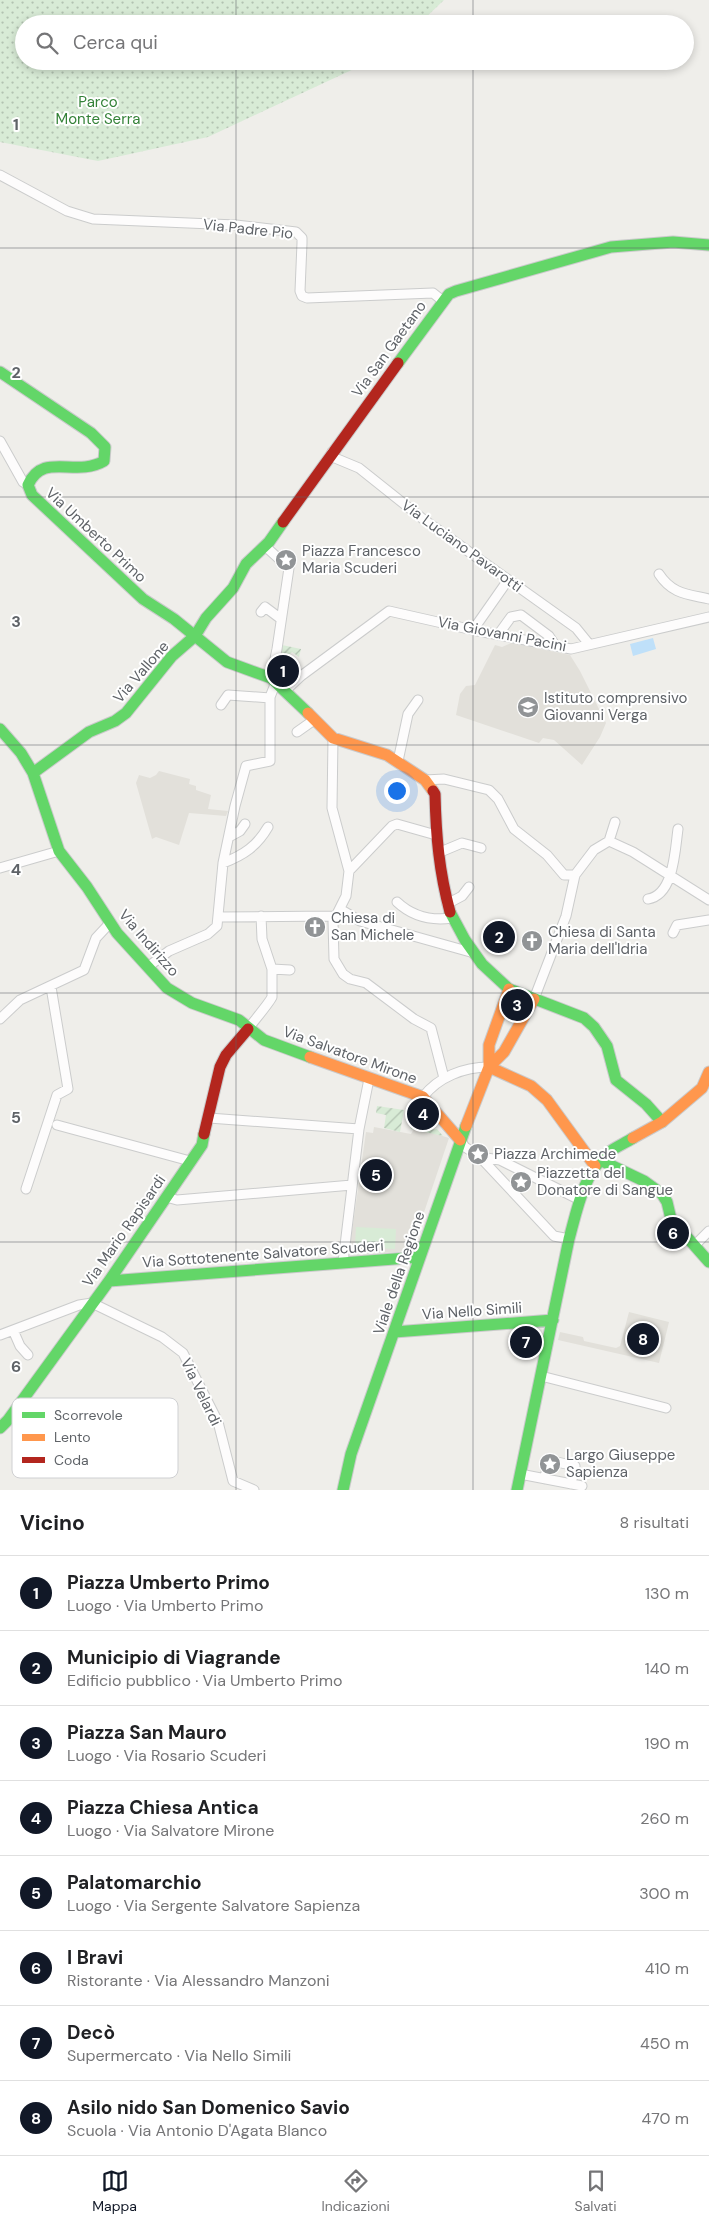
<!DOCTYPE html>
<html lang="it">
<head>
<meta charset="utf-8">
<style>
	body { margin:0; font-family:"DM Sans",sans-serif; background:#f2f2f2; color:#202124 }
	.you { position:absolute; left:396px; top:790px; width:18px; height:18px; margin:-12px; border:4px solid #fff; border-radius:50%; background:#1a73e8; box-shadow:0 0 0 8px #1a73e833 }
	.badge { display:grid; place-items:center; width:32px; height:32px; border-radius:50%; background:#111827; color:#fff; font-size:16px; font-weight:700 }
	.pin { position:absolute; translate:-50% -50%; border:2px solid #fff; box-shadow:0 1px 5px #0006 }
	.list { margin:0; padding:0; list-style:none }
	h2 { display:flex; justify-content:space-between; align-items:center; height:65px; margin:0; padding:0 20px; font-size:21px }
	h2 small { font-size:16px; font-weight:400; color:#757577 }
	.list li { display:grid; grid-template-columns:32px 1fr auto; gap:15px; align-items:center; box-sizing:border-box; height:75px; padding:0 20px; border-top:1px solid #e0e0e0 }
	.list b { display:block; font-size:19px; white-space:nowrap }
	.list p { margin:0; font-size:16px; white-space:nowrap; color:#757577 }
	.list em { font-size:16px; font-style:normal; color:#757577 }
	.icon { flex:none; width:28px; height:28px; fill:none; stroke:currentColor; stroke-width:2; stroke-linecap:round; stroke-linejoin:round }
	.map { position:relative; flex:none; width:709px; height:1490px; overflow:hidden }
	.search { position:absolute; background:#fff; box-shadow:0 2px 8px #0003; left:15px; right:15px; top:15px; height:55px; display:flex; align-items:center; gap:12px; box-sizing:border-box; padding:0 18px; border-radius:28px; color:#757577; font-size:19px }
	.sheet { height:665px; background:#fff }
	nav { display:flex; justify-content:space-around; align-items:center; box-sizing:border-box; height:70px; border-top:1px solid #e0e0e0; background:#fff; font-size:14px; color:#757577 }
	nav a { display:grid; justify-items:center; gap:2px }
	nav .on { color:#111827 }
	.map>svg:first-child { display:block }
	.education { fill:#e2e0da }
	.grass { fill:url(#grass-dots) }
	.garden { fill:url(#garden-furrows) }
	.pitch { fill:#d8ebd6 }
	.water { fill:#bfe0f9 }
	.lines { fill:none; stroke-linecap:round; stroke-linejoin:round }
	.street-casing { stroke:#cbcccc; stroke-width:11 }
	.fast-casing { stroke:#cacacb; stroke-width:13 }
	.slow-casing { stroke:#cacacb; stroke-width:13 }
	.jam-casing { stroke:#cacacb; stroke-width:13 }
	.street { stroke:#fdfcfc; stroke-width:9 }
	.fast { stroke:#63d668; stroke-width:11 }
	.slow { stroke:#ff974d; stroke-width:11 }
	.jam { stroke:#b3261e; stroke-width:11 }
	.grid { fill:none; stroke:#5f6368; stroke-width:1; stroke-opacity:0.55 }
	.labels { text-anchor:middle; stroke-width:4; stroke-linejoin:round; paint-order:stroke }
	.park-label { font-size:15px; fill:#348238; stroke:#fff }
	.street-label { font-size:15px; fill:#5f6368; stroke:#fff }
	.poi-label { font-size:15px; fill:#5f6368; stroke:#fff; text-anchor:start }
	.key { fill:#fff; stroke:#cfd0d2; stroke-width:1 }
	.key-label { font-size:14px; fill:#5f6368 }
	.grid-label { font-size:16px; text-anchor:middle; font-weight:bold; fill:#5f6368; stroke:#fff; stroke-width:4; stroke-linejoin:round; paint-order:stroke }
</style>
</head>
<body>
<div class="map">
<svg width="709" height="1490" viewBox="0 0 709 1490">
	<defs>
		<pattern id="grass-dots" width="8" height="8" patternUnits="userSpaceOnUse" patternTransform="scale(1.25)"><rect width="8" height="8" fill="#d8ebd6"/><path d="M2 2h.1M6 6h.1" fill="none" stroke="#b2c2b1" stroke-width="1.8" stroke-linecap="round"/></pattern>
		<pattern id="garden-furrows" width="10" height="10" patternUnits="userSpaceOnUse" patternTransform="scale(1.25)"><rect width="10" height="10" fill="#d8ebd6"/><path d="M-1 1l2-2M0 10L10 0M9 11l2-2" fill="none" stroke="#b2c2b1"/></pattern>
	</defs>
	<rect width="100%" height="100%" fill="#efeeea"/>
	<!-- education -->
	<path class="education" d="M511,643L570,655L580,671L606,723L600,737L582,765L554,740L543,738L539,743L456,715L460,694L466,686L475,685L495,645L502,647Z
		M159,771L190,779L189,784L196,786V790L211,795L208,809L228,811L226,816L189,813L179,845L156,837L152,839L136,783L139,775L150,778L156,775Z
		M374,1127L411,1134L414,1129L426,1131L449,1138L411,1251L353,1255L349,1253L366,1132L373,1133Z
		M629,1312L669,1322L659,1363L558,1340L560,1332L583,1337L584,1341L616,1348L620,1346Z"/>
	<!-- grass -->
	<path class="grass" d="M0,0H444L419,24H24V61H371L208,137L98,161L0,142Z"/>
	<!-- garden -->
	<path class="garden" d="M282,645L301,649L299,657L292,652L286,658H281Z
		M377,1106L404,1110L400,1132L384,1128L386,1115L376,1113Z
		M411,1116C418,1125 425,1131 437,1129L443,1136L411,1129L409,1118Z"/>
	<!-- pitch -->
	<path class="pitch" d="M356,1227L396,1229L395,1249L355,1247Z"/>
	<!-- water -->
	<path class="water" d="M653,638L656,649L633,656L630,644Z"/>
	<g class="lines">
		<!-- street casing -->
		<g class="street-casing">
			<path id="street" d="M0,175L67,211L93,219L236,225L296,232L302,238V243L300,291L302,296L307,298L433,293L443,301
				M0,441L23,482L28,485
				M332,452L335,458L359,468L423,519L576,628L589,644
				M266,547L289,568L277,649L271,678
				M659,574C672,594 687,594 709,599
				M261,612L265,607L281,619
				M473,630L508,580
				M498,635L511,617L521,615L549,636L555,645
				M286,690L301,676L389,611L473,630L571,649L709,617
				M221,705L228,695L270,698
				M297,732L314,720
				M333,738L332,808L349,871L346,896L333,922L334,959L343,974L350,979L366,983L414,1019L431,1028L444,1078
				M398,761L408,714L418,700
				M425,780L444,779L489,790L498,799L514,829L547,855L564,875H575L594,850L609,841L633,852L709,900
				M229,837L240,831L245,824
				M609,841L615,822
				M438,853L462,843L481,848
				M223,863C244,855 257,846 268,827
				M0,868L59,851
				M349,871L392,826L397,824L436,835
				M648,899C674,895 675,850 678,829
				M397,902C413,917 431,921 452,918
				M447,904L462,896L469,887
				M340,909L360,921L374,925L474,953
				M218,917L334,916
				M673,933L677,925L709,920
				M149,966L169,951L208,934L217,926L223,863L235,806L246,766L270,761V697L276,682
				M272,969L290,970
				M534,999L566,916L575,875
				M0,1019L20,1000L84,970L96,938L110,923
				M248,1029C253,1022 270,1002 272,997V969L262,939L261,916
				M423,1097C438,1077 464,1067 489,1067
				M209,1118L359,1129
				M57,1125L190,1161
				M460,1140L465,1147L480,1157L554,1236L569,1239
				M480,1157L500,1160L580,1200
				M26,1189L57,1095L68,1089L51,987
				M166,1197L177,1200L352,1185
				M694,1246L709,1231
				M343,1262L359,1129L369,1079
				M13,1330L20,1346L28,1355
				M0,1335L79,1305L92,1303L162,1337L183,1353L218,1422L233,1481L254,1490
				M541,1376L666,1408
				M520,1474L582,1486
				M545,1479L548,1460L575,1466L571,1484"/>
		</g>
		<!-- fast casing -->
		<g class="fast-casing">
			<path id="fast" d="M398,363L449,294L456,291L611,247L673,242L709,245
				M0,372L91,433L105,447L104,461C75,478 43,451 28,485L32,495L143,599L174,619L227,662L271,678L308,713
				M0,729L21,753L33,773L59,851L87,887L117,933L167,988L192,1003L239,1020L264,1040L310,1057
				M33,773L89,732L115,721L126,713L172,656L195,636L206,618L233,588L246,564L269,542L283,522
				M450,912L465,940L482,964L509,989L584,1018L594,1027L607,1046L616,1080L646,1104L662,1122
				M600,1160L644,1181L662,1194L667,1202L671,1219L709,1262
				M109,1281L420,1257
				M394,1332L553,1320
				M0,1428L8,1420L109,1281L202,1145L204,1134
				M343,1490L351,1454L466,1126
				M517,1490L569,1239C577,1210 584,1171 609,1152C616,1147 625,1143 633,1138"/>
		</g>
		<!-- slow casing -->
		<g class="slow-casing">
			<path id="slow" d="M308,713L333,738L387,755L425,780L433,791
				M310,1057L423,1097L460,1140
				M489,1067L531,1086L547,1100L595,1166
				M489,1067L504,1052L534,999
				M466,1126L489,1067V1045L509,989
				M633,1138L662,1122L702,1088L709,1072"/>
		</g>
		<!-- jam casing -->
		<g class="jam-casing">
			<path id="jam" d="M283,522L398,363
				M433,791L435,794C436,836 439,871 450,912
				M204,1134L220,1067L226,1055L248,1029"/>
		</g>
		<!-- street -->
		<use href="#street" class="street"/>
		<!-- fast -->
		<use href="#fast" class="fast"/>
		<!-- slow -->
		<use href="#slow" class="slow"/>
		<!-- jam -->
		<use href="#jam" class="jam"/>
	</g>
	<!-- grid -->
	<path class="grid" d="M236,0V24M473,0V24M236,61V1490M473,61V1490M0,248H709M0,497H709M0,745H709M0,993H709M0,1242H709"/>
	<!-- icons -->
	<defs>
		<g id="sight-disc" transform="scale(1.125)"><circle r="9.5" fill="#919496" stroke="#fff"/><path d="M0-6L1.8-2.2L6-1.7L2.9 1.2L3.7 5.4L0 3.3L-3.7 5.4L-2.9 1.2L-6-1.7L-1.8-2.2Z" fill="#fff"/></g>
		<g id="school-disc" transform="scale(1.125)"><circle r="9.5" fill="#919496" stroke="#fff"/><path d="M0-5L7-2L0 1L-7-2ZM-4 1L0 2.5L4 1V4Q0 6-4 4Z" fill="#fff"/></g>
		<g id="church-disc" transform="scale(1.125)"><circle r="9.5" fill="#919496" stroke="#fff"/><path d="M-1.2-6h2.4v3.5h3.3v2.4h-3.3V6h-2.4V-.1h-3.3v-2.4h3.3Z" fill="#fff"/></g>
	</defs>
	<g fill-rule="evenodd">
		<use href="#sight-disc" x="286" y="560"/>
		<use href="#school-disc" x="528" y="707"/>
		<use href="#church-disc" x="315" y="927"/>
		<use href="#church-disc" x="532" y="941"/>
		<use href="#sight-disc" x="478" y="1154"/>
		<use href="#sight-disc" x="521" y="1182"/>
		<use href="#sight-disc" x="550" y="1464"/>
	</g>
	<g class="labels">
		<!-- park labels -->
		<g class="park-label">
			<text x="98" y="107">Parco<tspan x="98" dy="17">Monte Serra</tspan></text>
		</g>
		<!-- street labels -->
		<g class="street-label">
			<text transform="translate(248 229) rotate(6)" y="5">Via Padre Pio</text>
			<text transform="translate(389 349) rotate(-54)" y="5">Via San Gaetano</text>
			<text transform="translate(96 535) rotate(43)" y="5">Via Umberto Primo</text>
			<text transform="translate(462 546) rotate(36)" y="5">Via Luciano Pavarotti</text>
			<text transform="translate(502 634) rotate(11)" y="5">Via Giovanni Pacini</text>
			<text transform="translate(141 672) rotate(-49)" y="5">Via Vallone</text>
			<text transform="translate(149 943) rotate(49)" y="5">Via Indirizzo</text>
			<text transform="translate(350 1055) rotate(20)" y="5">Via Salvatore Mirone</text>
			<text transform="translate(124 1231) rotate(-55)" y="5">Via Mario Rapisardi</text>
			<text transform="translate(263 1254) rotate(-4)" y="5">Via Sottotenente Salvatore Scuderi</text>
			<text transform="translate(399 1273) rotate(-71)" y="5">Viale della Regione</text>
			<text transform="translate(472 1311) rotate(-4)" y="5">Via Nello Simili</text>
			<text transform="translate(201 1392) rotate(64)" y="5">Via Velardi</text>
		</g>
		<!-- poi labels -->
		<g class="poi-label">
			<text x="302" y="556">Piazza Francesco<tspan x="302" dy="17">Maria Scuderi</tspan></text>
			<text x="544" y="703">Istituto comprensivo<tspan x="544" dy="17">Giovanni Verga</tspan></text>
			<text x="331" y="923">Chiesa di<tspan x="331" dy="17">San Michele</tspan></text>
			<text x="548" y="937">Chiesa di Santa<tspan x="548" dy="17">Maria dell'Idria</tspan></text>
			<text x="494" y="1159">Piazza Archimede</text>
			<text x="537" y="1178">Piazzetta del<tspan x="537" dy="17">Donatore di Sangue</tspan></text>
			<text x="566" y="1460">Largo Giuseppe<tspan x="566" dy="17">Sapienza</tspan></text>
		</g>
	</g>
	<!-- legend -->
	<rect x="12" y="1398" width="166" height="80" rx="8" class="key"/>
	<rect x="22" y="1412" width="23" height="6" fill="#63d668"/>
	<rect x="22" y="1434" width="23" height="7" fill="#ff974d"/>
	<rect x="22" y="1457" width="23" height="6" fill="#b3261e"/>
	<g class="key-label">
		<text x="54" y="1420">Scorrevole</text>
		<text x="54" y="1442">Lento</text>
		<text x="54" y="1465">Coda</text>
	</g>
	<g class="grid-label">
		<text x="16" y="130">1</text>
		<text x="16" y="378">2</text>
		<text x="16" y="627">3</text>
		<text x="16" y="875">4</text>
		<text x="16" y="1123">5</text>
		<text x="16" y="1372">6</text>
	</g>
</svg>
<div class="you"></div>
<div class="pin badge" style="left:283px;top:671px">1</div>
<div class="pin badge" style="left:499px;top:937px">2</div>
<div class="pin badge" style="left:517px;top:1005px">3</div>
<div class="pin badge" style="left:423px;top:1114px">4</div>
<div class="pin badge" style="left:376px;top:1175px">5</div>
<div class="pin badge" style="left:673px;top:1233px">6</div>
<div class="pin badge" style="left:526px;top:1342px">7</div>
<div class="pin badge" style="left:643px;top:1339px">8</div>
<div class="search"><svg class="icon" aria-label="search" viewBox="0 0 24 24"><circle cx="10" cy="10" r="6"/><path d="M15 15l6 6"/></svg>Cerca qui</div>
</div>
<section class="sheet">
<h2>Vicino<small>8 risultati</small></h2>
<ul class="list">
<li><span class="badge">1</span><div><b>Piazza Umberto Primo</b><p>Luogo · Via Umberto Primo</p></div><em>130 m</em></li>
<li><span class="badge">2</span><div><b>Municipio di Viagrande</b><p>Edificio pubblico · Via Umberto Primo</p></div><em>140 m</em></li>
<li><span class="badge">3</span><div><b>Piazza San Mauro</b><p>Luogo · Via Rosario Scuderi</p></div><em>190 m</em></li>
<li><span class="badge">4</span><div><b>Piazza Chiesa Antica</b><p>Luogo · Via Salvatore Mirone</p></div><em>260 m</em></li>
<li><span class="badge">5</span><div><b>Palatomarchio</b><p>Luogo · Via Sergente Salvatore Sapienza</p></div><em>300 m</em></li>
<li><span class="badge">6</span><div><b>I Bravi</b><p>Ristorante · Via Alessandro Manzoni</p></div><em>410 m</em></li>
<li><span class="badge">7</span><div><b>Decò</b><p>Supermercato · Via Nello Simili</p></div><em>450 m</em></li>
<li><span class="badge">8</span><div><b>Asilo nido San Domenico Savio</b><p>Scuola · Via Antonio D'Agata Blanco</p></div><em>470 m</em></li>
</ul>
</section>
<nav>
<a class="on"><svg class="icon" aria-label="map" viewBox="0 0 24 24"><path d="M3 6l6-2 6 2 6-2v14l-6 2-6-2-6 2zM9 4v14M15 6v14"/></svg>Mappa</a>
<a><svg class="icon" aria-label="directions" viewBox="0 0 24 24"><path d="M12 3l9 9-9 9-9-9zM9 14v-3h6M13 9l2 2-2 2"/></svg>Indicazioni</a>
<a><svg class="icon" aria-label="saved" viewBox="0 0 24 24"><path d="M7 4h10v16l-5-4-5 4z"/></svg>Salvati</a>
</nav>
</body>
</html>
